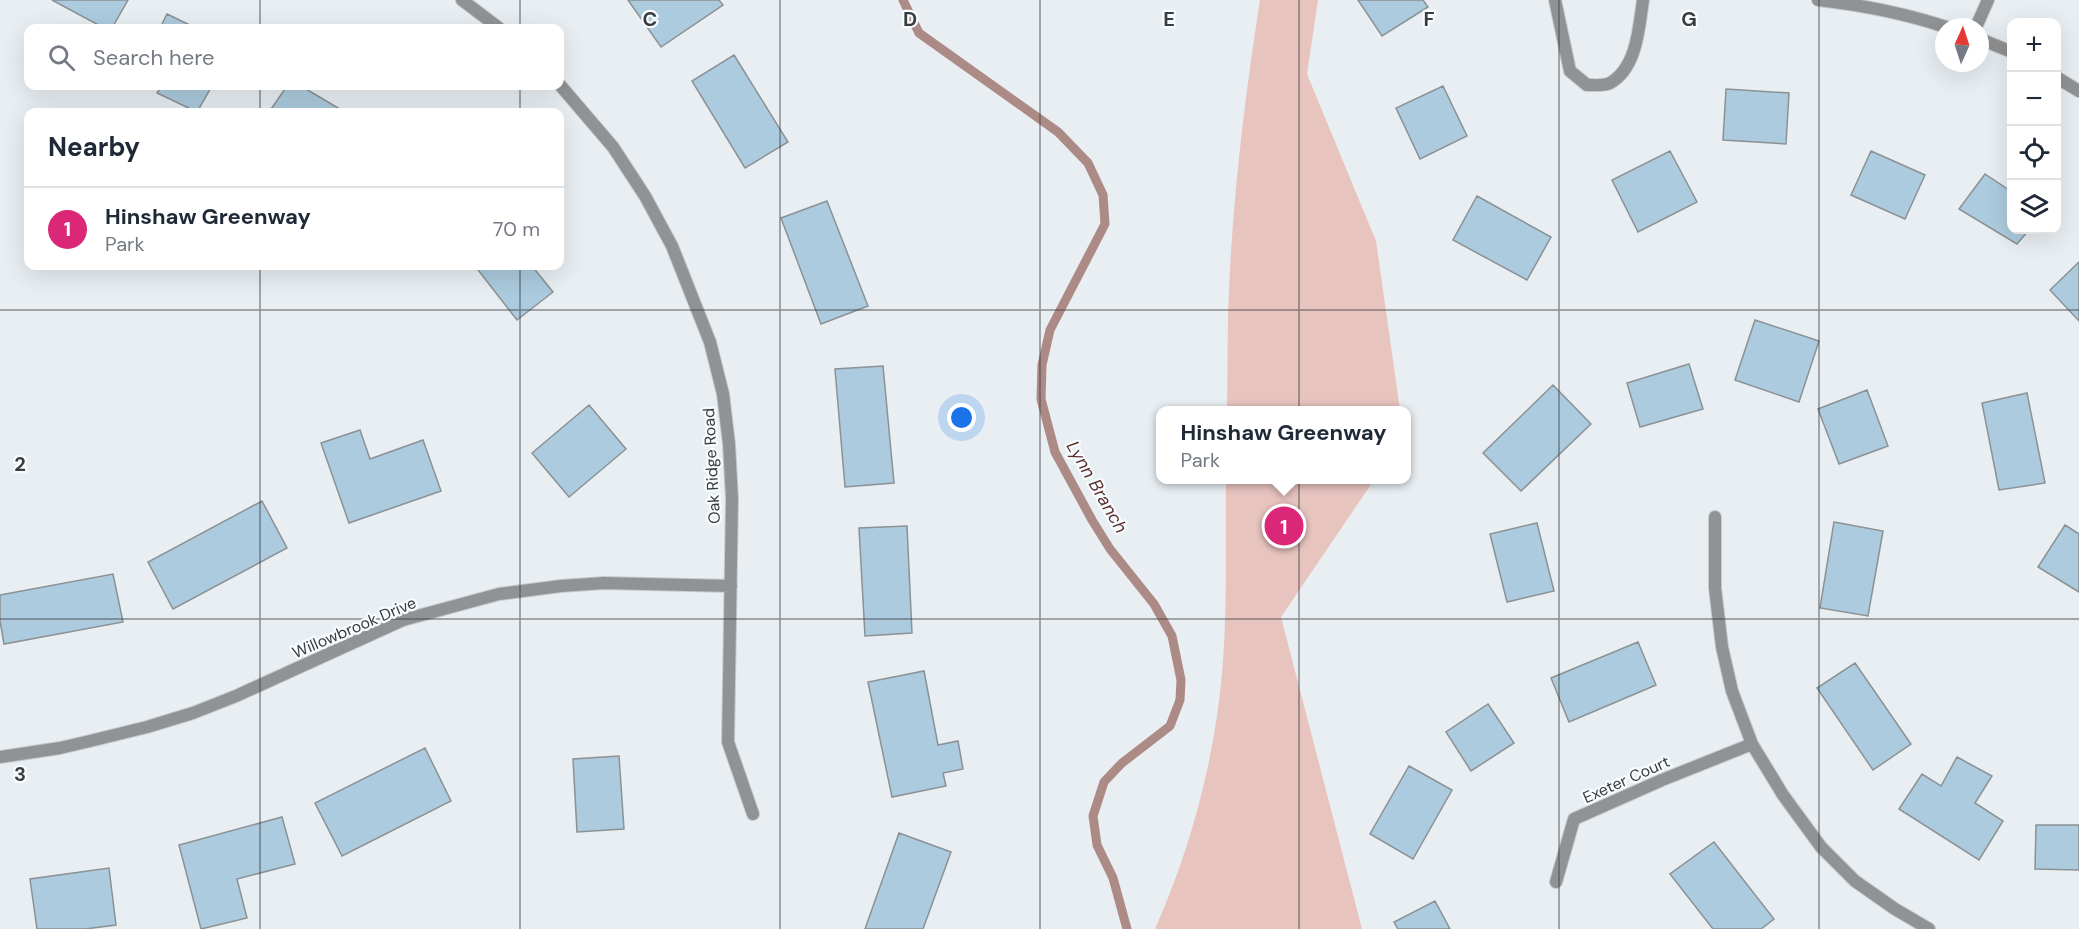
<!DOCTYPE html>
<html lang="en">
<head>
<meta charset="utf-8">
<style>
	body { margin:0; font-family:"DM Sans",sans-serif; background:#f2f2f3; color:#1f2937 }
	.controls { position:absolute; right:18px; top:18px; display:grid; overflow:hidden; border-radius:12px; box-shadow:0 6px 24px #0002 }
	.controls button { width:54px; height:54px; display:grid; place-items:center; padding:0; border:0; border-bottom:2px solid #e0e1e3; background:#fff; color:#1f2937; font:30px sans-serif }
	.compass { position:absolute; left:1935px; top:18px; width:54px; height:54px; border-radius:50%; background:#fff; box-shadow:0 6px 24px #0002; rotate:3deg }
	.you { position:absolute; left:962px; top:418px; width:21px; height:21px; margin:-15px; border:4px solid #fff; border-radius:50%; background:#1a73e8; box-shadow:0 0 0 9px #1a73e833 }
	.badge { display:grid; place-items:center; width:39px; height:39px; border-radius:50%; background:#db2777; color:#fff; font-size:20px; font-weight:700 }
	.pin { position:absolute; translate:-50% -50%; border:3px solid #fff; box-shadow:0 2px 6px #0006 }
	.popup { position:absolute; left:1156px; top:406px; width:255px; height:78px; box-sizing:border-box; display:grid; place-content:center; border-radius:12px; background:#fff; filter:drop-shadow(0 2px 4px #0005); font-size:20px; white-space:nowrap; color:#747a83 }
	.popup b { font-size:22px; color:#1f2937 }
	.popup::after { content:''; position:absolute; left:50%; top:100%; margin-left:-12px; border:12px solid transparent; border-top-color:#fff }
	.list { margin:0; padding:0; list-style:none }
	h2 { display:flex; justify-content:space-between; align-items:center; height:78px; margin:0; padding:0 24px; font-size:26px }
	h2 small { font-size:20px; font-weight:400; color:#747a83 }
	.list li { display:grid; grid-template-columns:39px 1fr auto; gap:18px; align-items:center; box-sizing:border-box; height:84px; padding:0 24px; border-top:2px solid #e0e1e3 }
	.list b { display:block; font-size:22px; white-space:nowrap }
	.list p { margin:0; font-size:20px; white-space:nowrap; color:#747a83 }
	.list em { font-size:20px; font-style:normal; color:#747a83 }
	.icon { flex:none; width:33px; height:33px; fill:none; stroke:currentColor; stroke-width:2; stroke-linecap:round; stroke-linejoin:round }
	.map { position:relative; flex:none; width:2079px; height:929px; overflow:hidden }
	.search { position:absolute; background:#fff; box-shadow:0 6px 24px #0002; left:24px; top:24px; width:540px; height:66px; display:flex; align-items:center; gap:15px; box-sizing:border-box; padding:0 21px; border-radius:12px; color:#747a83; font-size:22px }
	.panel { position:absolute; background:#fff; box-shadow:0 6px 24px #0002; left:24px; top:108px; width:540px; height:162px; border-radius:12px }
	.map>svg:first-child { display:block }
	.green { fill:#e8c4bf }
	.lines { fill:none; stroke-linecap:round; stroke-linejoin:round }
	.stream { stroke:#ac8a85; stroke-width:9 }
	.building { fill:#accbde; stroke:#8b9194; stroke-width:1.5 }
	.lane-casing { stroke:#c5cace; stroke-width:14 }
	.street-casing { stroke:#c5cace; stroke-width:14 }
	.lane { stroke:#909294; stroke-width:12 }
	.street { stroke:#909294; stroke-width:12 }
	.grid { fill:none; stroke:#3a3c3e; stroke-width:1.5; stroke-opacity:0.55 }
	.labels { text-anchor:middle; stroke-width:4.5; stroke-linejoin:round; paint-order:stroke }
	.street-label { font-size:16px; fill:#3a3c3e; stroke:#f6fcff }
	.water-label { font-size:18px; font-style:italic; fill:#5f2e29; stroke:#f6fcff }
	.grid-label { font-size:20px; text-anchor:middle; font-weight:bold; fill:#3a3c3e; stroke:#f6fcff; stroke-width:4.5; stroke-linejoin:round; paint-order:stroke }
</style>
</head>
<body>
<div class="map">
<svg width="2079" height="929" viewBox="0 0 2079 929">
	<rect width="100%" height="100%" fill="#e8eef2"/>
	<!-- green -->
	<path class="green" d="M1260,0H1318L1307,74L1376,241L1400,410H1227C1228,371 1227,331 1229,291C1233,194 1245,96 1260,0Z
		M1226,480H1374L1281,617L1362,929H1155C1185,861 1206,790 1217,716C1229,638 1225,558 1226,480Z"/>
	<g class="lines">
		<!-- stream -->
		<path class="stream" d="M903,0L919,33L1058,132L1088,163L1103,195L1105,224L1050,330L1042,365L1041,399L1055,452L1092,520L1110,549L1154,604L1172,636L1181,680L1180,700L1170,726L1122,763L1104,782L1093,816L1097,845L1113,878L1127,929"/>
	</g>
	<!-- building -->
	<path class="building" d="M52,0H128L112,28H104Z
		M628,0H719L723,5L661,47Z
		M1358,0H1423L1428,7L1382,36Z
		M167,14L196,28H160Z
		M734,55L788,142L745,168L692,81Z
		M162,86H212L197,112L157,93Z
		M287,86H301L345,112H269Z
		M1443,86L1467,136L1420,159L1396,108Z
		M1726,89L1789,93L1786,144L1723,140Z
		M1670,151L1697,202L1638,232L1612,180Z
		M1871,151L1925,175L1905,219L1851,195Z
		M1985,174L2012,192V230H2029L2017,244L1959,209Z
		M1477,196L1551,237L1527,280L1453,240Z
		M827,201L868,306L821,324L781,218Z
		M2079,262V321L2050,290Z
		M475,266H532L553,292L517,320Z
		M1755,320L1819,341L1799,402L1735,380Z
		M1689,364L1703,409L1640,427L1627,383Z
		M883,366L894,483L845,487L835,369Z
		M1553,385L1591,424L1521,491L1483,453Z
		M1867,390L1888,446L1839,464L1818,409Z
		M2027,393L2045,483L1999,490L1982,403Z
		M589,405L626,449L569,497L532,453Z
		M360,430L370,459L423,440L441,491L349,523L321,443Z
		M262,501L287,548L173,609L148,562Z
		M1834,522L1883,531L1868,616L1820,608Z
		M1537,523L1554,591L1507,602L1490,534Z
		M2065,525L2079,534V592L2038,567Z
		M907,526L912,633L865,636L859,528Z
		M113,574L123,622L4,644L0,621V595Z
		M1638,642L1656,685L1569,722L1551,678Z
		M1855,663L1911,744L1873,770L1817,688Z
		M924,671L938,745L958,741L963,769L943,773L946,786L892,797L868,682Z
		M1488,704L1514,743L1471,771L1446,732Z
		M425,748L451,801L342,856L315,803Z
		M619,756L624,829L577,832L573,759Z
		M1957,757L1992,776L1975,803L2003,821L1979,860L1899,809L1922,774L1941,786Z
		M1409,766L1452,790L1413,859L1370,834Z
		M282,817L295,864L237,879L247,918L201,929L179,845Z
		M2036,825H2079V870L2035,869Z
		M899,833L951,852L923,929H865Z
		M1714,842L1774,919L1761,929H1713L1670,874Z
		M109,868L116,925L85,929H37L30,879Z
		M1435,901L1450,929H1398L1394,922Z"/>
	<g class="lines">
		<!-- lane casing -->
		<g class="lane-casing">
			<path id="lane" d="M1555,0L1570,71L1587,85C1594,85 1605,86 1610,83C1637,68 1639,27 1643,0"/>
		</g>
		<!-- street casing -->
		<g class="street-casing">
			<path id="street" d="M462,0L499,28
				M1818,0C1862,5 1904,13 1946,27
				M1976,27L1988,0
				M1980,39L2012,52
				M2056,77L2079,91
				M560,85L613,147L645,196L672,246L710,342L723,394L729,444L732,499L728,742L753,814
				M1715,517V588L1722,647L1732,691L1752,744L1783,795L1821,847L1855,881L1895,909L1929,929
				M0,757L60,748L90,741L147,727L193,713L236,696L403,620L499,594L561,586L604,583L731,586
				M1556,882L1574,819L1662,780L1752,744"/>
		</g>
		<!-- lane -->
		<use href="#lane" class="lane"/>
		<!-- street -->
		<use href="#street" class="street"/>
	</g>
	<!-- grid -->
	<path class="grid" d="M260,0V28M520,0V28M780,0V929M1040,0V929M1299,0V929M1559,0V929M1819,0V929M260,86V112M520,86V112M260,266V929M520,266V929M0,310H2079M0,619H2079"/>
	<g class="labels">
		<!-- street labels -->
		<g class="street-label">
			<text transform="translate(711 466) rotate(-93)" y="6">Oak Ridge Road</text>
			<text transform="translate(354 627) rotate(-23)" y="6">Willowbrook Drive</text>
			<text transform="translate(1626 779) rotate(-24)" y="6">Exeter Court</text>
		</g>
		<!-- water labels -->
		<g class="water-label">
			<text transform="translate(1097 487) rotate(60)" y="6">Lynn Branch</text>
		</g>
	</g>
	<g class="grid-label">
		<text x="650" y="26">C</text>
		<text x="910" y="26">D</text>
		<text x="1169" y="26">E</text>
		<text x="1429" y="26">F</text>
		<text x="1689" y="26">G</text>
		<text x="20" y="471">2</text>
		<text x="20" y="781">3</text>
	</g>
</svg>
<div class="controls">
<button>+</button>
<button>−</button>
<button><svg class="icon" aria-label="locate" viewBox="0 0 24 24"><circle cx="12" cy="12" r="6"/><path d="M12 2v4M12 18v4M2 12h4M18 12h4"/></svg></button>
<button><svg class="icon" aria-label="layers" viewBox="0 0 24 24"><path d="M12 4l9 5-9 5-9-5zM3 14l9 5 9-5"/></svg></button>
</div>
<svg class="compass" viewBox="-18 -18 36 36"><path d="M0-13l5 13h-10z" fill="#e53935"/><path d="M0 13l5-13h-10z" fill="#747a83"/></svg>
<div class="you"></div>
<div class="pin badge" style="left:1284px;top:526px">1</div>
<div class="popup"><b>Hinshaw Greenway</b>Park</div>
<div class="search"><svg class="icon" aria-label="search" viewBox="0 0 24 24"><circle cx="10" cy="10" r="6"/><path d="M15 15l6 6"/></svg>Search here</div>
<section class="panel">
<h2>Nearby<small></small></h2>
<ul class="list">
<li><span class="badge">1</span><div><b>Hinshaw Greenway</b><p>Park</p></div><em>70 m</em></li>
</ul>
</section>
</div>
</body>
</html>
